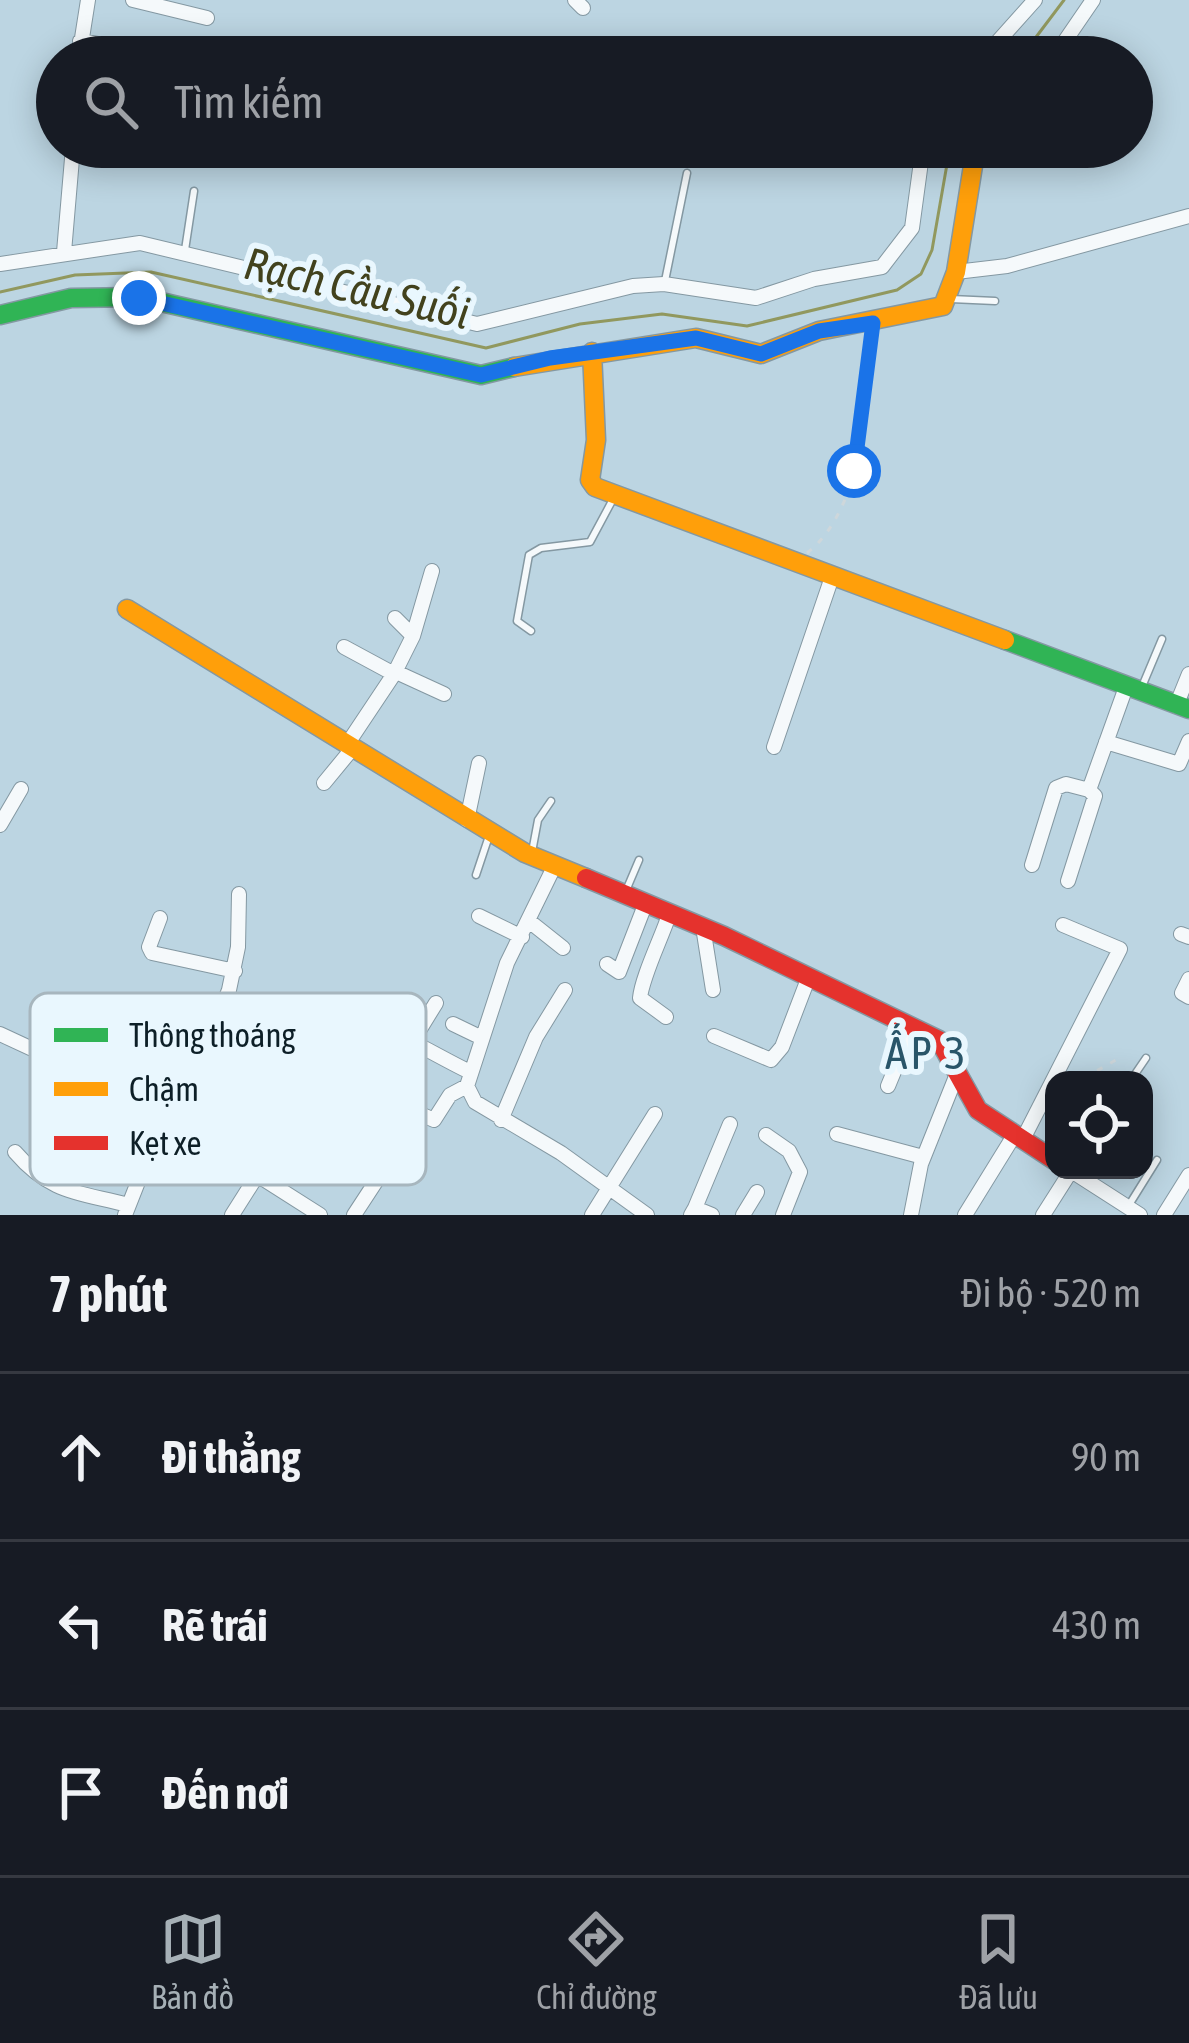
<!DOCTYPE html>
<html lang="vi">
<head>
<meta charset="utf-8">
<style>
	body { margin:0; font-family:"Asap Condensed",sans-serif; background:#20242c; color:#f1f3f6 }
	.controls { position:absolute; right:36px; bottom:36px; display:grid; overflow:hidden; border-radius:24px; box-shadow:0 6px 30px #0003 }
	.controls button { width:108px; height:108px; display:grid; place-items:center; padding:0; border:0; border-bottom:3px solid #363941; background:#171b24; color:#f1f3f6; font:60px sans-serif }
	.stop { position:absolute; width:36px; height:36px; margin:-27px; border:9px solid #1a73e8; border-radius:50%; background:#fff }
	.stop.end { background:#1a73e8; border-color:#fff; box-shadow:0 3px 12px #0008 }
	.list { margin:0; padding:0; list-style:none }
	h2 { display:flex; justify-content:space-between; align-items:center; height:156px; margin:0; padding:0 48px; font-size:51px }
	h2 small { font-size:39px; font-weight:400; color:#9ea1a6 }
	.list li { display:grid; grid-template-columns:78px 1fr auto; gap:36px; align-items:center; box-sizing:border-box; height:168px; padding:0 48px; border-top:3px solid #363941 }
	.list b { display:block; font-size:45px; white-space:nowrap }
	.list em { font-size:39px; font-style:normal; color:#9ea1a6 }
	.icon { flex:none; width:66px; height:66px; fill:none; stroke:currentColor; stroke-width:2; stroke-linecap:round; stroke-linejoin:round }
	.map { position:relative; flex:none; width:1189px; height:1215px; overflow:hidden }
	.search { position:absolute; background:#171b24; box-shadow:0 6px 30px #0003; left:36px; right:36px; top:36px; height:132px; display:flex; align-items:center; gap:30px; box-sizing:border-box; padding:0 42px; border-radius:66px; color:#9ea1a6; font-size:45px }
	.sheet { height:660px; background:#171b24 }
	nav { display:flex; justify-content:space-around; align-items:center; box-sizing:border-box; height:168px; border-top:3px solid #363941; background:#171b24; font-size:33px; color:#9ea1a6 }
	nav a { display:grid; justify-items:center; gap:6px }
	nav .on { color:#a6b0b6 }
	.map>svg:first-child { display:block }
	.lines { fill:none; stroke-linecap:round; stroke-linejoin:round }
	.stream { stroke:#91985e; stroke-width:3 }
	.lane-casing { stroke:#8498a2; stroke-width:9 }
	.street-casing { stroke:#8498a2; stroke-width:16 }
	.fast-casing { stroke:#8498a2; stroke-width:21 }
	.slow-casing { stroke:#8498a2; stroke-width:21 }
	.jam-casing { stroke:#8498a2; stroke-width:21 }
	.path { stroke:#ced7db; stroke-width:3; stroke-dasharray:6 9; stroke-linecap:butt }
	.lane { stroke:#f5f9fb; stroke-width:6 }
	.street { stroke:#f5f9fb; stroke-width:14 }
	.fast { stroke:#30b455; stroke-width:18 }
	.slow { stroke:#ff9f0a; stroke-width:18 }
	.jam { stroke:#e5322d; stroke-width:18 }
	.route { stroke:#1a73e8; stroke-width:15 }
	.labels { text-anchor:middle; stroke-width:12; stroke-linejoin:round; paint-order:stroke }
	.water-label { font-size:45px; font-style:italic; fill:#42421d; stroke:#e9f7fe }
	.neighbourhood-label { font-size:45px; letter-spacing:3px; fill:#295569; stroke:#e9f7fe }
	.key { fill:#e9f7fe; stroke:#a7b6be; stroke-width:3 }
	.key-label { font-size:33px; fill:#0d1f27 }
</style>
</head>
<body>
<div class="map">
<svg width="1189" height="1215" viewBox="0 0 1189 1215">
	<rect width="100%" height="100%" fill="#bcd5e2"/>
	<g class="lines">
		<!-- stream -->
		<path class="stream" d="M1021,57L1064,0
			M0,292L75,275L151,272L486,348L580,324L662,314L747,326L897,290L921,274L932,250L950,147"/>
		<!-- lane casing -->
		<g class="lane-casing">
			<path id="lane" d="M185,250L194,191
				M665,281L687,173
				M951,299L995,301
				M531,631L517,621L529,555L541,548L590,542L612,501
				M1141,689L1162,639
				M532,852L538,820L551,801
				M476,875L489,836
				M625,893L639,860
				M1131,1080L1146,1058
				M1129,1205L1157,1160"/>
		</g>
		<!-- street casing -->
		<g class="street-casing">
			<path id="street" d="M133,0L207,18
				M575,0L583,8
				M80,41L156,54
				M79,57L88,0
				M984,57L1035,0
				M1054,57L1093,0
				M64,252L73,147
				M0,264L140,243L477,324L633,286L664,284L756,298L814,279L882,267L912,228L923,147
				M956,272L1007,266L1189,216
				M413,636L432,571
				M344,647L394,674
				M396,672L444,694
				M1176,706L1189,674
				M1106,742L1179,764L1189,741
				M346,746L394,674L413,636L395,618
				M774,747L832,577
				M324,783L352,749
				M467,820L479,763
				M0,825L21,789
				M1032,865L1056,788L1066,784L1089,790
				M554,867L507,963L467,1086L475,1102L561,1153L647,1215
				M1068,881L1095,796L1089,790L1126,687
				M479,916L522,937
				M160,918L149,947L152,953L235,971
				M529,921L563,948
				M703,927L713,990
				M1181,934L1189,937
				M607,964L619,972L645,905
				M1189,979L1182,993L1189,997
				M666,1017L640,998C642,977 661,939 669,915
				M453,1024L482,1038
				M0,1034L43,1054L75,1080L64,1100L66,1113L149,1154
				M714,1036L771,1060L782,1047L808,979
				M412,1042L436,1003
				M148,1049L195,1075
				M303,1053L328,1018C381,1018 424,1050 470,1072
				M888,1086L912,1028
				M402,1106L434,1120L450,1095L467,1086
				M501,1120L536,1037L565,990
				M177,1124L320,1215
				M837,1134L923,1157
				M766,1135L789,1151L800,1172L783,1215
				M1023,1139L1120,949L1063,925
				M399,1148L388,1141L381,1122L421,1047
				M15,1152C51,1194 79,1192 128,1205
				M246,1166L315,1072
				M1070,1170L1140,1215
				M695,1208L730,1124
				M125,1215L149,1154L177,1124L229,990L238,947L239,894
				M232,1215L258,1174
				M354,1215L407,1134
				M592,1215L655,1114
				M691,1215L695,1208L712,1215
				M743,1215L757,1192
				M911,1215L921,1164L959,1069
				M965,1215L1015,1134
				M1043,1215L1071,1171
				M1164,1215L1189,1175"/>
		</g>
		<!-- fast casing -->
		<g class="fast-casing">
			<path id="fast" d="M0,315L71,298L139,297L481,375L514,367
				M1005,640L1189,709"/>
		</g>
		<!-- slow casing -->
		<g class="slow-casing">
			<path id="slow" d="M592,352L596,440L590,480L595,487L1005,640
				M514,367L696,338L761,354L819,331L943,306L956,272L976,147
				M127,609L525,853L586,878"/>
		</g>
		<!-- jam casing -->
		<g class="jam-casing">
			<path id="jam" d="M586,878L724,936L939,1040L978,1110L1054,1160"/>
		</g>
		<!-- path -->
		<path class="path" d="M807,553C861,512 872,398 872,334
			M86,1070L99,1045
			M1068,1076L1093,1073L1123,1056"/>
		<!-- lane -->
		<use href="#lane" class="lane"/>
		<!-- street -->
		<use href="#street" class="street"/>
		<!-- fast -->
		<use href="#fast" class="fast"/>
		<!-- slow -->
		<use href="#slow" class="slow"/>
		<!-- jam -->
		<use href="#jam" class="jam"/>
	</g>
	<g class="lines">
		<!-- route -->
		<path class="route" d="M139,298L481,375L550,358L696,338L761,354L819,331L873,323L854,471"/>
	</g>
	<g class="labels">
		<!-- water labels -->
		<g class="water-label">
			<text transform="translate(357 288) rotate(13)" y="16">Rạch Cầu Suối</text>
		</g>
		<!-- neighbourhood labels -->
		<g class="neighbourhood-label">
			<text x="927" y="1069">ẤP 3</text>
		</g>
	</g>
	<!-- legend -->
	<rect x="30" y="993" width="396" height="192" rx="18" class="key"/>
	<rect x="54" y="1028" width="54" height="14" fill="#30b455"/>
	<rect x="54" y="1082" width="54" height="14" fill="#ff9f0a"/>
	<rect x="54" y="1136" width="54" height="14" fill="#e5322d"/>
	<g class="key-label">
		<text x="129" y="1047">Thông thoáng</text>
		<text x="129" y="1101">Chậm</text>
		<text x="129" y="1155">Kẹt xe</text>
	</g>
</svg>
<div class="controls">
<button><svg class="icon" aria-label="locate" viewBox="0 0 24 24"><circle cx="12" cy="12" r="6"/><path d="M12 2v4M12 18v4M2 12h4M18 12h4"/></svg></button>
</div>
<div class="stop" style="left:854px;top:471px"></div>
<div class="stop end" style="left:139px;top:298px"></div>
<div class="search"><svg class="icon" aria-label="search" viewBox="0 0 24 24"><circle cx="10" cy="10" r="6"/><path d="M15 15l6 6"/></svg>Tìm kiếm</div>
</div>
<section class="sheet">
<h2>7 phút<small>Đi bộ · 520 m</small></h2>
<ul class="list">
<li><svg class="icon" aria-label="ahead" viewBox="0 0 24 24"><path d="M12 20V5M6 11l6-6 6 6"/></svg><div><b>Đi thẳng</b></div><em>90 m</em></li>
<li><svg class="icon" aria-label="left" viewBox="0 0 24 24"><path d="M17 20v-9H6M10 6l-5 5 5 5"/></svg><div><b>Rẽ trái</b></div><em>430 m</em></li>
<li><svg class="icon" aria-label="arrive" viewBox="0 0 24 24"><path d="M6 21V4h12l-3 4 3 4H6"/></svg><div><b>Đến nơi</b></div></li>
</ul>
</section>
<nav>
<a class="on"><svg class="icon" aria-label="map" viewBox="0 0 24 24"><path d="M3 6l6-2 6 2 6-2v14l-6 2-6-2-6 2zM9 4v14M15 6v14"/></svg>Bản đồ</a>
<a><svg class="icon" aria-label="directions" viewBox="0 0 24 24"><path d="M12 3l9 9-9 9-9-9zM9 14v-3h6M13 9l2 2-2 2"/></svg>Chỉ đường</a>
<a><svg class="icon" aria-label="saved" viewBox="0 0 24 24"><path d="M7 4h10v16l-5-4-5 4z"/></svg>Đã lưu</a>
</nav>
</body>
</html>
